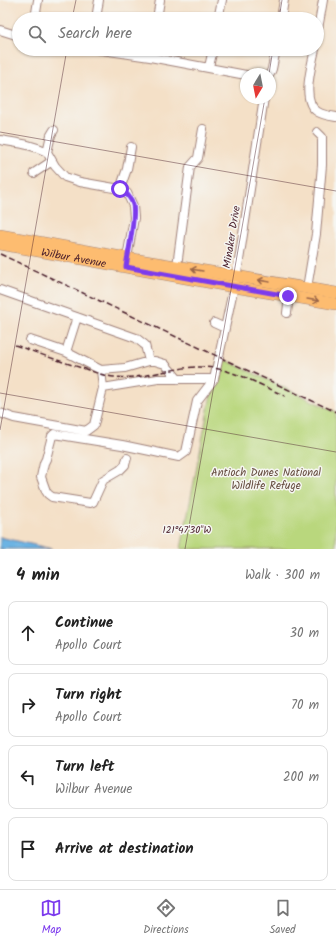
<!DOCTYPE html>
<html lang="en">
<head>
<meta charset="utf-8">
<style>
	body { margin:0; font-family:Kalam,sans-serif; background:#f6f6f6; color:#222 }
	.compass { position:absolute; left:240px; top:68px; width:36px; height:36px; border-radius:50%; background:#fff; box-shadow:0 1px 3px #0004; rotate:190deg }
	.stop { position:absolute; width:12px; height:12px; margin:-9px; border:3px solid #7c3aed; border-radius:50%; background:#fff }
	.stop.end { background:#7c3aed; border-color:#fff; box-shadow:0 1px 4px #0008 }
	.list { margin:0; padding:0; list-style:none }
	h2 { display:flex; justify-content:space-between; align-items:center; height:52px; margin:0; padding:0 16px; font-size:17px }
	h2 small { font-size:13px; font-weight:400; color:#767676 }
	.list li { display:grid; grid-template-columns:26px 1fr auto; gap:12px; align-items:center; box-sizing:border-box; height:64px; margin:0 8px 8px; padding:0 8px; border:1px solid #e0e0e0; border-radius:8px }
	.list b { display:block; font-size:15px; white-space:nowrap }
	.list p { margin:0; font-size:13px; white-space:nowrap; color:#767676 }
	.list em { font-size:13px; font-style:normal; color:#767676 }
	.icon { flex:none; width:22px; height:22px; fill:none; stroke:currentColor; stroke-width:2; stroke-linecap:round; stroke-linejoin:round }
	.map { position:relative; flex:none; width:336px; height:549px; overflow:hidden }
	.search { position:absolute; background:#fff; box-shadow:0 1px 3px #0004; left:12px; right:12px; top:12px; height:44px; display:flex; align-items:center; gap:10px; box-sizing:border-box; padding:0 14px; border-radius:22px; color:#767676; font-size:15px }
	.sheet { height:340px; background:#fff }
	nav { display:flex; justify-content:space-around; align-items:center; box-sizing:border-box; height:56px; border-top:1px solid #e0e0e0; background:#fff; font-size:11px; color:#767676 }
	nav a { display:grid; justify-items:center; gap:2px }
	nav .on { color:#7c3aed }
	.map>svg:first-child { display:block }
	.green { fill:#b9d77d; stroke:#827b54 }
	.water { fill:#6cb3e3; stroke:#5b6987 }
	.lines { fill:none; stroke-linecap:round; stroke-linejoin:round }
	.minor-casing { stroke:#9f8079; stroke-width:10 }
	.major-casing { stroke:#9f8079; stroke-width:12 }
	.minor { stroke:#fff; stroke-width:8 }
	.major { stroke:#fdbc70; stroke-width:11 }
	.rail { stroke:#4a1f2b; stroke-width:1.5; stroke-dasharray:6 3; stroke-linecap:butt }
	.oneway { stroke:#9b664a }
	.route { stroke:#7c3aed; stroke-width:5 }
	.ticks { fill:none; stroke:#4a1f2b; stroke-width:1; stroke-opacity:0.45 }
	.labels { text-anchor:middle; stroke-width:3; stroke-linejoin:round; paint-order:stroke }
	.street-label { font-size:11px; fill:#4a1f2b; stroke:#f6f6f2 }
	.park-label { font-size:11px; fill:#664d40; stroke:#f6f6f2 }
	.ticks-label { font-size:10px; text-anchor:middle; fill:#4a1f2b; stroke:#f6f6f2; stroke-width:3; stroke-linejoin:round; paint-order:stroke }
</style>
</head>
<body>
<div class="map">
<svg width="336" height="549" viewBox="0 0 336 549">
	<rect width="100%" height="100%" fill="#f6f6f2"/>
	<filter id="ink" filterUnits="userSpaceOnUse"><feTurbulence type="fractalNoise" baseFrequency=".025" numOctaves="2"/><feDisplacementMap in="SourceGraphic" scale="8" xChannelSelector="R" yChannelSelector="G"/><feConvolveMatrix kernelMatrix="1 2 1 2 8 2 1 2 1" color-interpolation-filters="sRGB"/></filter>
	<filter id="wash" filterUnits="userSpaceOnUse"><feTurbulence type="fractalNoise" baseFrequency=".012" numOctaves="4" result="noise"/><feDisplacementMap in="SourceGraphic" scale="16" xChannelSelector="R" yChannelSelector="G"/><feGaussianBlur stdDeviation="0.9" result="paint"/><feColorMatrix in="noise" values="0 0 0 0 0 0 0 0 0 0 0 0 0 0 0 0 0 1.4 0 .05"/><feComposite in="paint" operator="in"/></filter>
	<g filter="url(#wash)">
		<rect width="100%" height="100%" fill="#f4e0c7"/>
		<!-- green -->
		<path class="green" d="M219,357L336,412V549H181L214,379Z"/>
		<!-- water -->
		<path class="water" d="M0,537L52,549H0Z"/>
	</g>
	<g filter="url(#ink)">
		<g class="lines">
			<!-- minor casing -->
			<g class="minor-casing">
				<path id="minor" d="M35,19L38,0
					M96,19L99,0
					M157,19L160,0
					M218,19L222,0
					M281,19L284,0
					M0,30L19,36
					M317,35L323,0
					M95,49L150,57L246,75
					M315,49C312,65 300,102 318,112C323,115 330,116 336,117
					M150,57L152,49
					M209,67L213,49
					M270,74L272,69L276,49
					M0,140C16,143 32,144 47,152
					M47,152L55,166L65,177L80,182L120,189L127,193L133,206L134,218L127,258
					M47,152L51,135L54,130
					M34,173L52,161
					M120,189L127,169L131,147
					M177,266L190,167L198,158L203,129
					M307,288L316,234L322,165V137L317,132
					M0,290L136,338L145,345L149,361
					M287,313L289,296
					M77,317L66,352L101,370L103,388
					M214,323L225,328
					M30,340L66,352
					M101,370L125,368L149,361H155L165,364L178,379
					M0,413L14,418L86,431L94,425L103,388L158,379H214
					M127,458L125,465L120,470L103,480L93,502L90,503L52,497L48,494L46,491L41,477L44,463L46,459L52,436L54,434L122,445L179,457L186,452L197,401L214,379L218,361L238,267L264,98"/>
			</g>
			<!-- major casing -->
			<g class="major-casing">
				<g id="major">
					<path d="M0,235L127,258L236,276L336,293"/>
					<path id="s1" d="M0,244L234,287L336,304"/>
				</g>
			</g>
			<!-- minor -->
			<use href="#minor" class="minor"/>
			<!-- major -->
			<use href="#major" class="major"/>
			<!-- rail -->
			<path class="rail" d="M0,254L336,412
				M15,345C37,353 59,361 82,368C92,371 103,376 114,377C143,380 171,367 199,367C230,367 258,384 285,396"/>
		</g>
		<!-- one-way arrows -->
		<defs><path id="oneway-shaft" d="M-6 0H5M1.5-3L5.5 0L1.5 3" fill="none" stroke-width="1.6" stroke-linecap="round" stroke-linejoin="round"/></defs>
		<g class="oneway">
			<use href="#oneway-shaft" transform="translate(197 270) rotate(-171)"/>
			<use href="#oneway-shaft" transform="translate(264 281) rotate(-170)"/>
			<use href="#oneway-shaft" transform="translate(313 300) rotate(10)"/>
		</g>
	</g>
	<g class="lines" filter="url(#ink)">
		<!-- route -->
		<path class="route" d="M120,189C126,193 131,197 133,205C136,217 128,253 126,267L288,296"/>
	</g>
	<!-- ticks -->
	<path class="ticks" d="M72,19L76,0M279,19L282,0M269,74L273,49M0,132L336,191M0,393L336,452M0,430L67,49M185,549L265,98"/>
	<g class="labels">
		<!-- street labels -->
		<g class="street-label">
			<text transform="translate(231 237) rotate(-81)" y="4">Minaker Drive</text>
			<text dy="4" stroke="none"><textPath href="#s1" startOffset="75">Wilbur Avenue</textPath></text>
		</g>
		<!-- park labels -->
		<g class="park-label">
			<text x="266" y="476">Antioch Dunes National<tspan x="266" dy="13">Wildlife Refuge</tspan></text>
		</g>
	</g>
	<g class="ticks-label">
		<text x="187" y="533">121°47'30"W</text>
	</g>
</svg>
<svg class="compass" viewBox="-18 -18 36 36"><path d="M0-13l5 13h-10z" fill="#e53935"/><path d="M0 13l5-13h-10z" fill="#767676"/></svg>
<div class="stop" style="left:120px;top:189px"></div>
<div class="stop end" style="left:288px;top:296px"></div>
<div class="search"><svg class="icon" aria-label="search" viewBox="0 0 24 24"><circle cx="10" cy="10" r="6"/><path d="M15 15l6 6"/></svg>Search here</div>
</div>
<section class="sheet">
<h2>4 min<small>Walk · 300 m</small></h2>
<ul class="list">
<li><svg class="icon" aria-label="ahead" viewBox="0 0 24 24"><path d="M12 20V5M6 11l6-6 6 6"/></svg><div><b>Continue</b><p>Apollo Court</p></div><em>30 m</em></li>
<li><svg class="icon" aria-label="right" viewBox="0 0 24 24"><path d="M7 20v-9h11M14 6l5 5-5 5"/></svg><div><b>Turn right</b><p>Apollo Court</p></div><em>70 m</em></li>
<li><svg class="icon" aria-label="left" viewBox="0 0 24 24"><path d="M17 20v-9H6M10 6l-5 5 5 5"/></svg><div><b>Turn left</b><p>Wilbur Avenue</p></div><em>200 m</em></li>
<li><svg class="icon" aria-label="arrive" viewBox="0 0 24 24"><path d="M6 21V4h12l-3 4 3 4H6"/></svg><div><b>Arrive at destination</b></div></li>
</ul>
</section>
<nav>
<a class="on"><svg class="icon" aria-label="map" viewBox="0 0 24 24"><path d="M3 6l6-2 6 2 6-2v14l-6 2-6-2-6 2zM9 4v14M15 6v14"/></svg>Map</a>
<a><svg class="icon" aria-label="directions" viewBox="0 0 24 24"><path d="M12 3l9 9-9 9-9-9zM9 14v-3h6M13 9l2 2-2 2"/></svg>Directions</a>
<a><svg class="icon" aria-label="saved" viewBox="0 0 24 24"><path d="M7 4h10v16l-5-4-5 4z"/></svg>Saved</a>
</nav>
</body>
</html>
